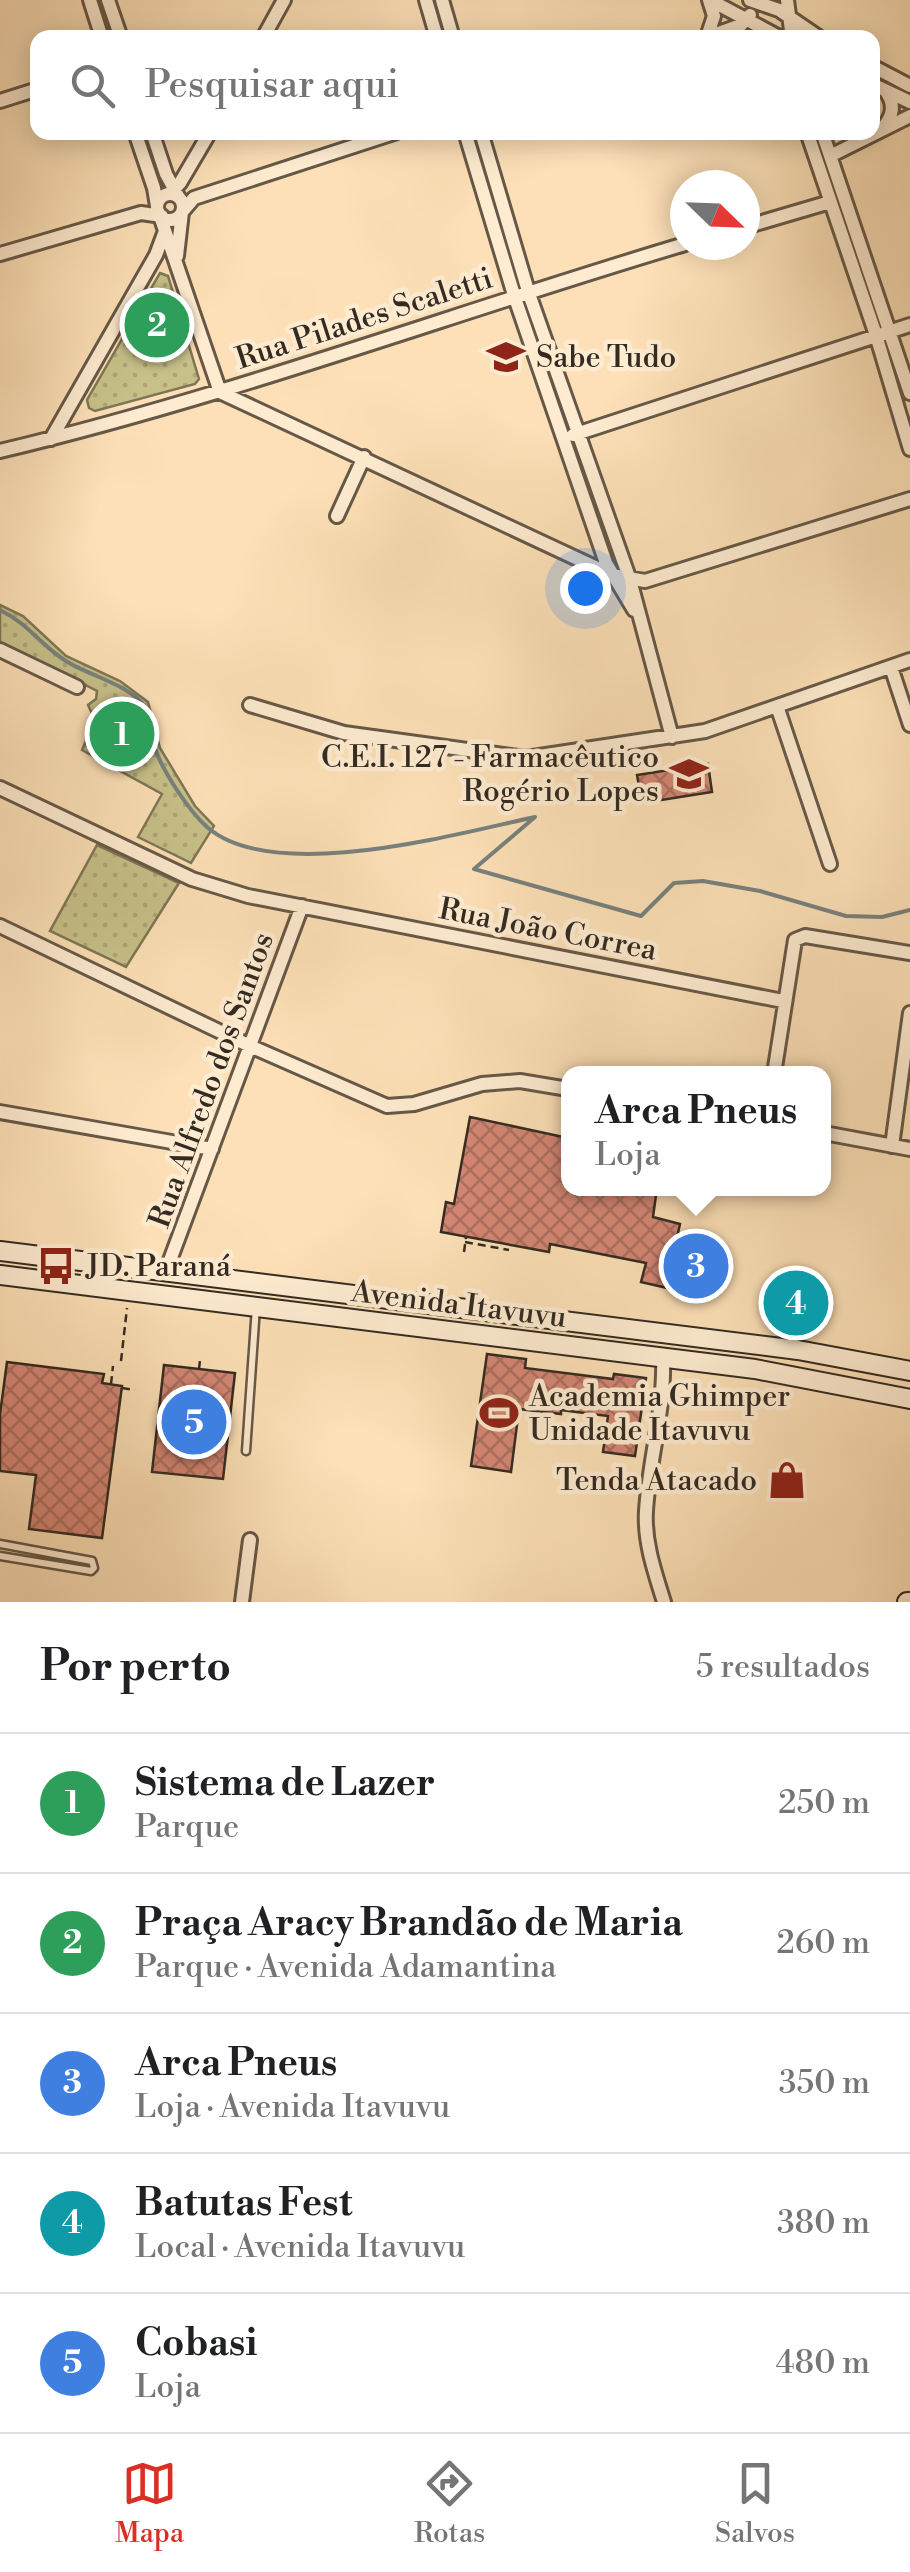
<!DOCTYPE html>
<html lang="pt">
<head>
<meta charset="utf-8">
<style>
	body { margin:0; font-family:"Libre Bodoni",serif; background:#f6f6f6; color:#202124 }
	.compass { position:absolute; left:670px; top:170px; width:90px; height:90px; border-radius:50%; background:#fff; box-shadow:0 5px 25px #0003; rotate:113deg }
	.you { position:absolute; left:585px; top:588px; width:35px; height:35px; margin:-25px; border:8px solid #fff; border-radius:50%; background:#1a73e8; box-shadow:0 0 0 15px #1a73e833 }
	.badge { display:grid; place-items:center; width:65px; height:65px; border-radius:50%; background:#d93025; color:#fff; font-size:32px; font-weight:700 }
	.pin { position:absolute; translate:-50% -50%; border:5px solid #fff; box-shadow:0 2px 10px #0006 }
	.popup { position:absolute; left:561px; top:1066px; width:270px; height:130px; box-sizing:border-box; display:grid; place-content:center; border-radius:20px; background:#fff; filter:drop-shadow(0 2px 8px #0005); font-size:32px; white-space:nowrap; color:#757577 }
	.popup b { font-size:38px; color:#202124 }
	.popup::after { content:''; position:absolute; left:50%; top:100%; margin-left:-20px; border:20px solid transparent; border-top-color:#fff }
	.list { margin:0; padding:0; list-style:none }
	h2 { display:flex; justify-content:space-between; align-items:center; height:130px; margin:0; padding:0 40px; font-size:42px }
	h2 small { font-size:32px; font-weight:400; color:#757577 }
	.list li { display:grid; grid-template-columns:65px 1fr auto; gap:30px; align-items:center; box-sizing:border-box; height:140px; padding:0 40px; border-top:2px solid #e0e0e0 }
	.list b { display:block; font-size:38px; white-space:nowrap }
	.list p { margin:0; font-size:32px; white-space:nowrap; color:#757577 }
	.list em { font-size:32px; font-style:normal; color:#757577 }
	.icon { flex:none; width:55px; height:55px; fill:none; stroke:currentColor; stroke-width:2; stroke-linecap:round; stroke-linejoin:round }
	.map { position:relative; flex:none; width:910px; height:1602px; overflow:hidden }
	.search { position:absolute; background:#fff; box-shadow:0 5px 25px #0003; left:30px; right:30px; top:30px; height:110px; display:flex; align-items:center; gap:25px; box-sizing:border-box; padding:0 35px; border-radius:20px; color:#757577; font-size:38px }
	.sheet { height:830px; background:#fff }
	nav { display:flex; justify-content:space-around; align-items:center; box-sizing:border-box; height:140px; border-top:2px solid #e0e0e0; background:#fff; font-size:28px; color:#757577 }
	nav a { display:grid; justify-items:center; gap:5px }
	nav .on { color:#d93025 }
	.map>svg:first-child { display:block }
	.park { fill:url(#park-dots); stroke:#7d7656; stroke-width:2.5 }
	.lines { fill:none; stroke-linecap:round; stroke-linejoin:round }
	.stream { stroke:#78817e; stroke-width:4 }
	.building { fill:url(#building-cross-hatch); stroke:#332b22; stroke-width:2.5 }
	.service-casing { stroke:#665847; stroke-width:11 }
	.minor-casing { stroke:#665847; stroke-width:18 }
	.secondary-casing { stroke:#332b22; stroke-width:22 }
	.path { stroke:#332b22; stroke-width:2.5; stroke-dasharray:8 5; stroke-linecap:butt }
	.service { stroke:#feebd0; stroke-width:6 }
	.minor { stroke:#feebd0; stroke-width:12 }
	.secondary { stroke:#feebd0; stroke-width:18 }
	.labels { text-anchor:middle; stroke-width:9; stroke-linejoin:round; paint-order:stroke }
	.street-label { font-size:30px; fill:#332b22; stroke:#feebd0 }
	.poi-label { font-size:30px; fill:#332b22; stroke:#feebd0; text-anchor:start }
</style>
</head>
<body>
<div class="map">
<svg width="910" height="1602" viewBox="0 0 910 1602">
	<defs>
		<pattern id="park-dots" width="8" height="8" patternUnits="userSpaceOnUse" patternTransform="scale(2.5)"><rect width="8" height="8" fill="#c7c089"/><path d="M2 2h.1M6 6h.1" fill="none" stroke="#aba576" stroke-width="1.8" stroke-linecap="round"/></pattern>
		<pattern id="building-cross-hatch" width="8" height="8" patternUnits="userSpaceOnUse" patternTransform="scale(2.5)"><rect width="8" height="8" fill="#d58775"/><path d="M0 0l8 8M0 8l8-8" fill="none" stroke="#ad6f60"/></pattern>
	</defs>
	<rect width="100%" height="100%" fill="#fde0b7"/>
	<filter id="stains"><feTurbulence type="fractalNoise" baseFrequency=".002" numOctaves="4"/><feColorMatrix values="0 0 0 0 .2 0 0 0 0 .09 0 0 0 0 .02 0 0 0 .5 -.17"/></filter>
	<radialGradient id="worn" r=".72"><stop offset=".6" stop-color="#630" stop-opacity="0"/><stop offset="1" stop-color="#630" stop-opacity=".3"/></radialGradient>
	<!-- park -->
	<path class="park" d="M160,273L168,276L199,379L195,384L95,411L89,408L87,400Z
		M0,605L23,616L66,656L120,681L148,702L160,748L195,806L214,826L191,863L138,837L162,794L82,750L95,720L88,705L96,699L97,691L0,642Z
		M97,845L179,883L126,967L50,931Z"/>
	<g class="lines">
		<!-- stream -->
		<path class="stream" d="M0,610C29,624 40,645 66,661C87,675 131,685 145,707C153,719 151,738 156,751C164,773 189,811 207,827C273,885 456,834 535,817L474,869L641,916L674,883L703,881L760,891L846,916L882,917L910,910"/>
	</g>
	<!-- building -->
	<path class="building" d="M708,764L712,792L642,803L637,775Z
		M470,1117L568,1138V1188H657L653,1217L680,1224L678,1233L724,1244L711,1298L641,1282L646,1263L550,1244L549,1252L441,1232L446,1202L454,1204Z
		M792,1279L811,1284L799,1328L781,1323Z
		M487,1354L526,1359L525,1368L613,1379L614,1374L646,1378L635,1456L603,1452L608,1416L561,1410V1414L519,1409L511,1472L471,1466Z
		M7,1362L104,1374L102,1383L122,1386L102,1538L29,1529L36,1475L0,1471V1414Z
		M164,1365L235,1373L223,1479L152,1472Z"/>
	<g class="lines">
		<!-- service casing -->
		<g class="service-casing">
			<path id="service" d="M246,1451L256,1307
				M0,1544L92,1561L94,1568L91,1571L0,1556"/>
		</g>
		<!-- minor casing -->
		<g class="minor-casing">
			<path id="minor" d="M90,0L102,38
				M108,0L121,38
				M426,0L437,38
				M442,0L453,38
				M710,0L781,38
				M750,0L779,10L820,38
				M787,0L792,38
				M707,37L714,16L709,0
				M263,38L284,0
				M705,38L741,25L750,15
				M872,66L910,86
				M872,84L910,102
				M0,101L38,89
				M882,129C893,116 896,105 885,90
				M135,132L154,188L157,206
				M152,132L166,174L178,196
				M465,132L514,295L606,563L634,610
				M481,132L528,291L630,580L672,737
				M807,132L876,335L910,449
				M822,132L910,393
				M830,156L910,116
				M169,194L180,183L210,132
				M157 207a13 13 0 1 1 26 0a13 13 0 1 1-26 0Z
				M159,213L220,392L612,575L645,581L910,499
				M745,227L830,202
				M0,254L141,213L162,216
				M177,256L182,212L194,198L397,132
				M573,435L910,325
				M51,439L156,255L165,231
				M0,451C232,396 456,312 685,244
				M337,516L364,457
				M0,650L77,687
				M891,667L910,725
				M250,705L344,733L526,758L705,731L910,660
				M777,706L830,864
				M0,788L192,879L248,896L783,1001
				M0,926L250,1046L387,1106L414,1104L482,1084L520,1081L568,1089
				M774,1074L795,940L805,936L910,953
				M0,1112L212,1149
				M824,1133L910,1149
				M892,1146L910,1013
				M166,1271L302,906
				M663,1357C665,1409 649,1460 646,1511C644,1542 655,1573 664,1602
				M242,1602L250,1540"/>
		</g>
		<!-- secondary casing -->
		<g class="secondary-casing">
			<path id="secondary" d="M0,1251L798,1350L910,1371
				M0,1275L755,1369L910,1399
				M907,1602H910"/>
		</g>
		<!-- path -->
		<path class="path" d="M465,1242L509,1250
			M464,1252L466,1237
			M121,1361L127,1308
			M199,1369L200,1360
			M111,1384L113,1366
			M122,1388L135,1390"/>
		<!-- service -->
		<use href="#service" class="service"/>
		<!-- minor -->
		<use href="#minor" class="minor"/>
		<!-- secondary -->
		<use href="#secondary" class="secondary"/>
	</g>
	<!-- icons -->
	<defs>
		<g id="school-bare" transform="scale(3)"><path d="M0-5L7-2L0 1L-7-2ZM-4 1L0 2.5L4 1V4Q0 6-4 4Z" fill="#8f2418" stroke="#feebd0" stroke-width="2.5" paint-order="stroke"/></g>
		<g id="bus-bare" transform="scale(3)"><path d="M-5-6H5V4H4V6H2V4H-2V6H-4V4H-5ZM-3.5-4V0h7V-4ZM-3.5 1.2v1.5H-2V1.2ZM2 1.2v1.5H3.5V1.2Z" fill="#8f2418" stroke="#feebd0" stroke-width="2.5" paint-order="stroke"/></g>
		<g id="stadium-bare" transform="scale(3)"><path d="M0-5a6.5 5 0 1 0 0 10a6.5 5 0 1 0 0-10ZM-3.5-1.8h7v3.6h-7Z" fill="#8f2418" stroke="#feebd0" stroke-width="2.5" paint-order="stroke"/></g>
		<g id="shop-bare" transform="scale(3)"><path d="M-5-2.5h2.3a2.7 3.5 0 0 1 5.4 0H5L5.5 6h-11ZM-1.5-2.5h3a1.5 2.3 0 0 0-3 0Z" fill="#8f2418" stroke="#feebd0" stroke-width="2.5" paint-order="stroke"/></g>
	</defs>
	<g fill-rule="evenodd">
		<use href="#school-bare" x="506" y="357"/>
		<use href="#school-bare" x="689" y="774"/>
		<use href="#bus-bare" x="56" y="1266"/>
		<use href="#stadium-bare" x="499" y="1413"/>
		<use href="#shop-bare" x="787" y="1480"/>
	</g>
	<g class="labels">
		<!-- street labels -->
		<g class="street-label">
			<text transform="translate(364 318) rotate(-18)" y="10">Rua Pilades Scaletti</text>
			<text transform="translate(548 929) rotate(11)" y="10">Rua João Correa</text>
			<text transform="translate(211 1080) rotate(-70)" y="10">Rua Alfredo dos Santos</text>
			<text transform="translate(459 1304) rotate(7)" y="10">Avenida Itavuvu</text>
		</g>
		<!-- poi labels -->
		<g class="poi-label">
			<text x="536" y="367">Sabe Tudo</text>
			<text x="659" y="767" text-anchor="end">C.E.I. 127 - Farmacêutico<tspan x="659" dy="34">Rogério Lopes</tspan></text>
			<text x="86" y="1276">JD. Paraná</text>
			<text x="529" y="1406">Academia Ghimper<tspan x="529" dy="34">Unidade Itavuvu</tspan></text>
			<text x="757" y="1490" text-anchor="end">Tenda Atacado</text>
		</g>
	</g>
	<rect width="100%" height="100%" filter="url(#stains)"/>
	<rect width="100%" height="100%" fill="url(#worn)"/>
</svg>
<svg class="compass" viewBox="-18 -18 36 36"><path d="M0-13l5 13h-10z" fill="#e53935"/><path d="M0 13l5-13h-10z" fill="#757577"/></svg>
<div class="you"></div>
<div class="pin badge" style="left:122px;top:734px;background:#2e9e5b">1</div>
<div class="pin badge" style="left:157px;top:325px;background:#2e9e5b">2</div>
<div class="pin badge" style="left:696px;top:1266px;background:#3f7fe0">3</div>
<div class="popup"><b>Arca Pneus</b>Loja</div>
<div class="pin badge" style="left:796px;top:1303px;background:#0f9aa8">4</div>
<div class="pin badge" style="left:194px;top:1422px;background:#3f7fe0">5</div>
<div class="search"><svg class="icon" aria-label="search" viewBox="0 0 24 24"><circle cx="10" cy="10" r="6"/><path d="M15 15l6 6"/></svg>Pesquisar aqui</div>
</div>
<section class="sheet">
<h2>Por perto<small>5 resultados</small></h2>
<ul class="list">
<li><span class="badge" style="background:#2e9e5b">1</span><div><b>Sistema de Lazer</b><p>Parque</p></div><em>250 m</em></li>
<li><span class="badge" style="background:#2e9e5b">2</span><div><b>Praça Aracy Brandão de Maria</b><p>Parque · Avenida Adamantina</p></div><em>260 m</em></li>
<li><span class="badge" style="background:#3f7fe0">3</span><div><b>Arca Pneus</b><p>Loja · Avenida Itavuvu</p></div><em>350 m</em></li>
<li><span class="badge" style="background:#0f9aa8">4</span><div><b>Batutas Fest</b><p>Local · Avenida Itavuvu</p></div><em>380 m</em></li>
<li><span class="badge" style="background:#3f7fe0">5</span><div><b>Cobasi</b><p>Loja</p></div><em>480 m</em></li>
</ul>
</section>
<nav>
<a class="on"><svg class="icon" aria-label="map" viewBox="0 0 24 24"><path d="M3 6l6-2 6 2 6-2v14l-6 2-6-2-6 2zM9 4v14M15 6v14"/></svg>Mapa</a>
<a><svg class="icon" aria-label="directions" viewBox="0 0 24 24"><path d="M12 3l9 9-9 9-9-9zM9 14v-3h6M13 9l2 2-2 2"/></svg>Rotas</a>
<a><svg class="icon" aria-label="saved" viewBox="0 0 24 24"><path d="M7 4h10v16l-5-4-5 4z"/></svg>Salvos</a>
</nav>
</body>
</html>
